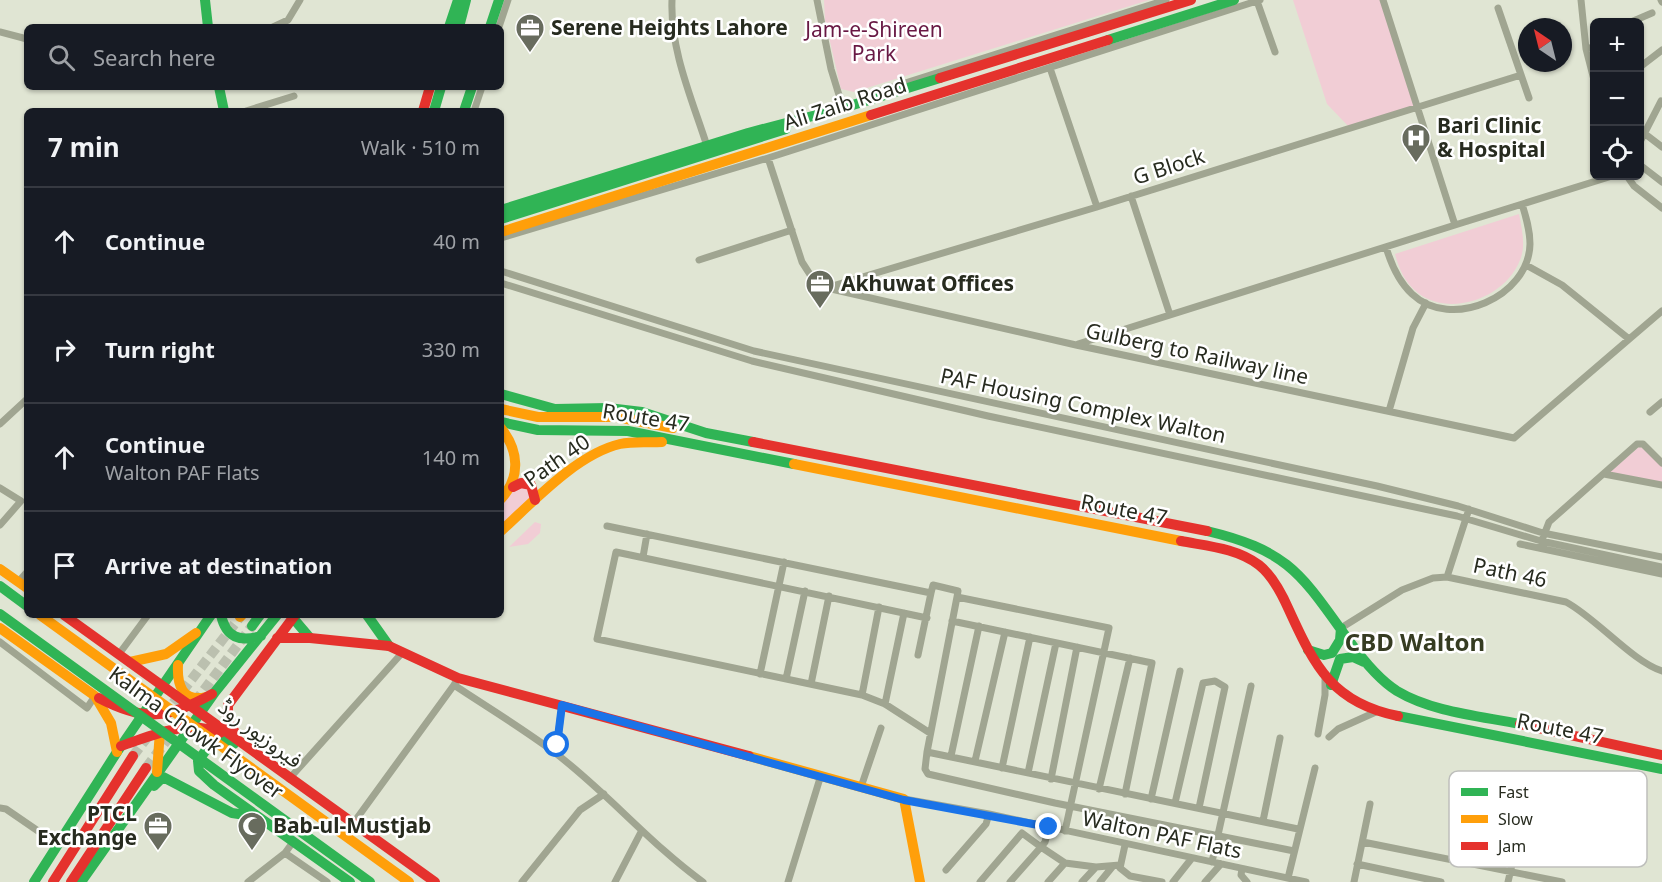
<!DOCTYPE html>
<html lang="en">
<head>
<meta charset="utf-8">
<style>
	body { margin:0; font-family:"Noto Sans","Noto Sans Arabic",sans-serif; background:#242831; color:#f1f3f6 }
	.controls { position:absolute; right:18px; top:18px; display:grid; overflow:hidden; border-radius:9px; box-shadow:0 2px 4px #0004 }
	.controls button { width:54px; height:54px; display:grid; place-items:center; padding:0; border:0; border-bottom:2px solid #363941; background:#171b24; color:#f1f3f6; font:30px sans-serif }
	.compass { position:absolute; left:1518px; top:18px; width:54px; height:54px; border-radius:50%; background:#171b24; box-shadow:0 2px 4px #0004; rotate:325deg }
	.stop { position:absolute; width:18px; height:18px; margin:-14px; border:4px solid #1a73e8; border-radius:50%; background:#fff }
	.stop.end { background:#1a73e8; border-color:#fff; box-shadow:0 2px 6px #0008 }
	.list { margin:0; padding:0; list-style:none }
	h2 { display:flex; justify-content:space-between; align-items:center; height:78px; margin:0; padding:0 24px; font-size:26px }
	h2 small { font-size:20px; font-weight:400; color:#9ea1a6 }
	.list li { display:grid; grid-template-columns:39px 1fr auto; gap:18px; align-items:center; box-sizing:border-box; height:108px; padding:0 24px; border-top:2px solid #363941 }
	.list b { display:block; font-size:22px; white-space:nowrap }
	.list p { margin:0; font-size:20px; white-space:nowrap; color:#9ea1a6 }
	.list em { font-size:20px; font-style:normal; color:#9ea1a6 }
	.icon { flex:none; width:33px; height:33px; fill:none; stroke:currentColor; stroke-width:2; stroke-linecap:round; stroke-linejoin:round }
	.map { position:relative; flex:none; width:1662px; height:882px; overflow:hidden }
	.search { position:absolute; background:#171b24; box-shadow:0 2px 4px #0004; left:24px; top:24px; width:480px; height:66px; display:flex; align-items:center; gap:15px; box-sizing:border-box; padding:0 21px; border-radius:9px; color:#9ea1a6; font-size:22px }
	.panel { position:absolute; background:#171b24; box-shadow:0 2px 4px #0004; left:24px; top:108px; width:480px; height:510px; border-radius:9px }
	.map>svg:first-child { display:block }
	.green { fill:#f1cdd5 }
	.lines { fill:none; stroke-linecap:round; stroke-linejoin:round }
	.secondary-tunnel { stroke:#bbc0af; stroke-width:10; stroke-dasharray:10 5; stroke-linecap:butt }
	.street { stroke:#a0a591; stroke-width:7 }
	.fast { stroke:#30b455; stroke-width:10 }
	.slow { stroke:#ff9f0a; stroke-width:10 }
	.jam { stroke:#e5322d; stroke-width:10 }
	.fast-bridge { stroke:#30b455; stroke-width:10 }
	.slow-bridge { stroke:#ff9f0a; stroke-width:10 }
	.route { stroke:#1a73e8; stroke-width:8 }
	.labels { text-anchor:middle; stroke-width:5; stroke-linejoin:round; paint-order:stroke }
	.poi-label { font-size:21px; font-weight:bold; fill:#272b1f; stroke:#fff; text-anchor:start }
	.park-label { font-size:21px; fill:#681844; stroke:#fff }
	.street-label { font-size:21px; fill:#272b1f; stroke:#fff }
	.quarter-label { font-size:24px; font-weight:bold; fill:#363c22; stroke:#fff }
	.key { fill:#fff; stroke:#bebfbc; stroke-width:1.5 }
	.key-label { font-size:16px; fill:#272b1f }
</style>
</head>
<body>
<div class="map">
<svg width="1662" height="882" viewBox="0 0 1662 882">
	<rect width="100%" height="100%" fill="#e0e5d3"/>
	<!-- green -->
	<path class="green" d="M824,0H1149L854,92L841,89L825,20Z
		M1293,0H1383L1417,105L1349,127L1327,104Z
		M1519,214C1522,229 1526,246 1520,260C1506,297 1451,318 1418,293C1405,283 1399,269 1395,254Z
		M1640,446L1662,466V483L1610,472Z
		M528,483L535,500L501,531V499Z
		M535,522L541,524L540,533L528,544L509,547Z"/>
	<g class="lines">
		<!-- secondary-tunnel -->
		<path class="secondary-tunnel" d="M195,702L252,626
			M164,715L240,617
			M133,756L149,735
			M146,768L175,729"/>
		<!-- street -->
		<path class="street" d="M672,0C670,50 692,99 707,146
			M817,0L831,69L843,108L845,107
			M1581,0L1586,49L1594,80
			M1661,0L1662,2
			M1257,1L1275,52
			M1498,8L1529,98
			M1631,22L1652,13
			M273,27L288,20L300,0
			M499,27L508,0
			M0,32L27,39
			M1586,49L1594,47
			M1640,67L1662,50
			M1050,68L1097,207
			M877,92L1166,0
			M246,111L294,96
			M474,111L482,87
			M1640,130L1662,147
			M1640,142L1661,101
			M768,158L802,262L811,276L827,288L1076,345L1514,438L1662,311
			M1640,165L1662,182
			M1627,176L1634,186L1662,208
			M1131,196L1170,315
			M1455,225L1612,176
			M501,238L768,158L1260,0
			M1386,247C1391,264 1398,281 1412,294C1451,331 1529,297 1530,244C1530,230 1526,217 1522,204
			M699,260L792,230
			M1526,265L1562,285L1629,339
			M501,271L754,351L1377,486L1458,506L1543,533L1662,557
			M501,283L752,361L988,416L1457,516L1541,541L1662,567
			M829,287L1097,207L1521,75
			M1078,344L1455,225L1383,0
			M1389,411L1413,328L1426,303
			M1650,412L1662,402
			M0,424L27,399
			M1604,474L1662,485
			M0,488L21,501L0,525
			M607,526L931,593L933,585L958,591L957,597L1109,628L1065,831
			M1520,544L1662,574
			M1539,548L1549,522L1637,444H1643L1662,463
			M643,557L647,534
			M1447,577L1469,509
			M18,582L27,572
			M957,597L927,752L925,769L928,774L1055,803L1294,851
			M927,618L616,552L597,639L862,695L885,704L930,733
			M952,621L1152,663L1125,794
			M1341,628L1402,590L1433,578L1447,577L1566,602C1596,618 1633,662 1662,671
			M0,642L87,708L95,696
			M119,654L148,615
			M918,655L931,593
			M760,674L784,562
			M458,678L454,685C487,707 522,728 554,752C607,792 649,843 703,882
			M786,679L805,591
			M811,684L829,596
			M862,695L879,607
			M885,704L904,613
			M1318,734L1325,695V678
			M1329,737L1338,729L1378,711
			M554,752L557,745L562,705
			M927,752L1298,829
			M951,756L979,626
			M975,761L1005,632
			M1002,768L1030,637
			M1028,773L1056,643
			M289,779L402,653
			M1051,779L1077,647
			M861,787L881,728
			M1099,789L1130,658
			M904,799L989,814L1306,882
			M1151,799L1180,671
			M1175,803L1203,683L1215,681L1225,687L1199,808
			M0,808L6,809L57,844
			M1263,821L1280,738
			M352,825L454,685
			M1049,827L1045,842L1041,847L1065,863L1096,867
			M1363,842L1562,882
			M1125,845L1120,868L1130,876L1162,882
			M285,853L327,882
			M1212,862L1251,686
			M1357,864L1441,882
			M1242,869L1241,875L1247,882
			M946,870L986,824L989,814
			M1288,878L1315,768
			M248,882L285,853L293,842
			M522,882L580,810L604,794
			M615,882L641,832
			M788,882L821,775
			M980,882L1022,833L1041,847L1010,882
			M1048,882L1065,863
			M1082,882L1096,867L1120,865
			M1100,882L1113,866
			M1173,882L1192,858
			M1205,882L1221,864
			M1354,882L1370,804
			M1508,882L1520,830"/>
		<!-- fast -->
		<path class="fast" d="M205,0L208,27
			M449,27L458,0
			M459,27L466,0
			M490,27L499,0
			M1108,40L1234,0
			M219,87L224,111
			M434,111L441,87
			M464,111L472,87
			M501,210L748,133L843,108L940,78
			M501,219L786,129
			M501,394L555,409L608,408L642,412L706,433L753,442
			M501,422L538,430L628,431L794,464
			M1207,531C1291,551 1302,576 1350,642C1363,660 1378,679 1397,691C1432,712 1480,716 1520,724
			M0,586L27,606
			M221,615C226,638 240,642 261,636
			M367,615L389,646
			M293,618L310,638
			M252,626L260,615
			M1308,650L1324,655L1332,653L1340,640L1341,628
			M1331,685L1340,659L1353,657L1364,662
			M1398,716L1662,769
			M234,744L224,739H214L198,761L199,771L214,785L350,882
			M154,786L163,777L232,813L252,816
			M34,882L117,752L211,615
			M81,882L215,692L277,615"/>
		<!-- slow -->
		<path class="slow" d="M501,232L871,115
			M501,409L538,417H617L673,428
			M501,428C519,451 521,477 501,499
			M794,464L1181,541
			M501,531C533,502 577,454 620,444C634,441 648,443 662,442
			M0,569L27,588
			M240,617L242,615
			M0,628L95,696L111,723L117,752
			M130,662L166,654L196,633
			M178,665C177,684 182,703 206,697
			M749,756L904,799L920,882
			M157,772L160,731"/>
		<!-- jam -->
		<path class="jam" d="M940,78L1191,0
			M423,111L430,87
			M871,115L1108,40
			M753,442L1207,531
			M513,487L521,483L531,485L535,500
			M1181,541C1207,546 1237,548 1259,565C1273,576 1282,594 1289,610C1315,667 1333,703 1398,716
			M64,615L435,882
			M277,638H310L389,646L458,678L749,756
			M99,698C145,722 167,719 212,694
			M1520,724L1662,755
			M237,735L228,722V705L295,615
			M121,746C154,735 186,719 220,733
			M53,882L133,756
			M71,882L146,768"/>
		<!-- fast-bridge -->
		<path class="fast-bridge" d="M0,614L370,882"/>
		<!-- slow-bridge -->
		<path class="slow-bridge" d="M40,615L409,882"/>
	</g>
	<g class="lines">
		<!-- route -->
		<path class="route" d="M557,745L562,705L904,800L1049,827"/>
	</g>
	<!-- icons -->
	<defs>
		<g id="office-pin" transform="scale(1.5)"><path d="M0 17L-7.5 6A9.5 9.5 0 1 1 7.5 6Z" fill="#686c5e" stroke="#fff"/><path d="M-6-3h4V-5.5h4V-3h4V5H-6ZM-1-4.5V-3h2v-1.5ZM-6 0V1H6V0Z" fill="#fff"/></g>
		<g id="hospital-pin" transform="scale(1.5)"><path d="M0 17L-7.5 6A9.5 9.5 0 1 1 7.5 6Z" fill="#686c5e" stroke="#fff"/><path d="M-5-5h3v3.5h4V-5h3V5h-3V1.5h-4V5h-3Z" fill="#fff"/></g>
		<g id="mosque-pin" transform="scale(1.5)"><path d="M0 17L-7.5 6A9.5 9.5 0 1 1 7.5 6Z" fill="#686c5e" stroke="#fff"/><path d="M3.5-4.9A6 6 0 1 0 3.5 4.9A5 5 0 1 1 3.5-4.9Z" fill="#fff"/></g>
	</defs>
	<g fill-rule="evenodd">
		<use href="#office-pin" x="530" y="28"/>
		<use href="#hospital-pin" x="1416" y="138"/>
		<use href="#office-pin" x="820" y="284"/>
		<use href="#office-pin" x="158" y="826"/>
		<use href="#mosque-pin" x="252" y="826"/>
	</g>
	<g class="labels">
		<!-- poi labels -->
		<g class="poi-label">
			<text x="551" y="35">Serene Heights Lahore</text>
			<text x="1437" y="133">Bari Clinic<tspan x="1437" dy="24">&amp; Hospital</tspan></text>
			<text x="841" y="291">Akhuwat Offices</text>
			<text x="137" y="821" text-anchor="end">PTCL<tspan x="137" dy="24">Exchange</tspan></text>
			<text x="273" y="833">Bab-ul-Mustjab</text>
		</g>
		<!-- park labels -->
		<g class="park-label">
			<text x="874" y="37">Jam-e-Shireen<tspan x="874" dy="24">Park</tspan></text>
		</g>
		<!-- street labels -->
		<g class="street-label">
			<text transform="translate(845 104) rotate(-18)" y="7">Ali Zaib Road</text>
			<text transform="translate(1169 167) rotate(-18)" y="7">G Block</text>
			<text transform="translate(1197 354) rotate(12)" y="7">Gulberg to Railway line</text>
			<text transform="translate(1083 406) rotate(12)" y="7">PAF Housing Complex Walton</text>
			<text transform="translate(646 418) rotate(9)" y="7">Route 47</text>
			<text transform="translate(557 461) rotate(-35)" y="7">Path 40</text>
			<text transform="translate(1124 510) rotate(11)" y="7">Route 47</text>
			<text transform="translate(1510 573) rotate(12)" y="7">Path 46</text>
			<text transform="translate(1560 729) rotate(11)" y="7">Route 47</text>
			<text transform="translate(196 733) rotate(36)" y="7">Kalma Chowk Flyover</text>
			<text transform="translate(260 734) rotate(37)" y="7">فیروزپور روڈ</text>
			<text transform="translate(1162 835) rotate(12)" y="7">Walton PAF Flats</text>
		</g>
		<!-- quarter labels -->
		<g class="quarter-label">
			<text x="1415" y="651">CBD Walton</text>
		</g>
	</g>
	<!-- legend -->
	<rect x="1449" y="771" width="198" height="96" rx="9" class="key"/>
	<rect x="1461" y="788" width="27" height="8" fill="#30b455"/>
	<rect x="1461" y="815" width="27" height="8" fill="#ff9f0a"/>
	<rect x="1461" y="842" width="27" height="8" fill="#e5322d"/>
	<g class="key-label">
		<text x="1498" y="798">Fast</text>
		<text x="1498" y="825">Slow</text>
		<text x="1498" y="852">Jam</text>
	</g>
</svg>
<div class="controls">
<button>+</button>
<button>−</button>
<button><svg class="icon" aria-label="locate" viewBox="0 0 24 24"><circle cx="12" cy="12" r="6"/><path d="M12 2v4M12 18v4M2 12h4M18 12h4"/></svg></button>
</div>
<svg class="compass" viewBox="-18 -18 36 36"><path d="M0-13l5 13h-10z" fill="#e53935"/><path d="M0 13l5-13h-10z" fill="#9ea1a6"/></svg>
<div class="stop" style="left:557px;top:745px"></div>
<div class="stop end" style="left:1049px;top:827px"></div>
<div class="search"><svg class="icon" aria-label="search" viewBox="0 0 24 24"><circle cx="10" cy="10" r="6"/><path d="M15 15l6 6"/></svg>Search here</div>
<section class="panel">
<h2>7 min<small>Walk · 510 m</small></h2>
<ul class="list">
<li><svg class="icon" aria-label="ahead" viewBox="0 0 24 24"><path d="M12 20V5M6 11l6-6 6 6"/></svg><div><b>Continue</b></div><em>40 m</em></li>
<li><svg class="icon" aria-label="right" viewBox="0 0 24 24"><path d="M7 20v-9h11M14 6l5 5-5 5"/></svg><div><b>Turn right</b></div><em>330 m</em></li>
<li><svg class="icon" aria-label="ahead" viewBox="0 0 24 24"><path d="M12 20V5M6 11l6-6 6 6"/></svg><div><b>Continue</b><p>Walton PAF Flats</p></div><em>140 m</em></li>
<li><svg class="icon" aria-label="arrive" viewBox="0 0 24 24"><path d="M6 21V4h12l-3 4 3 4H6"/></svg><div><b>Arrive at destination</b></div></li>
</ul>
</section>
</div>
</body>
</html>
